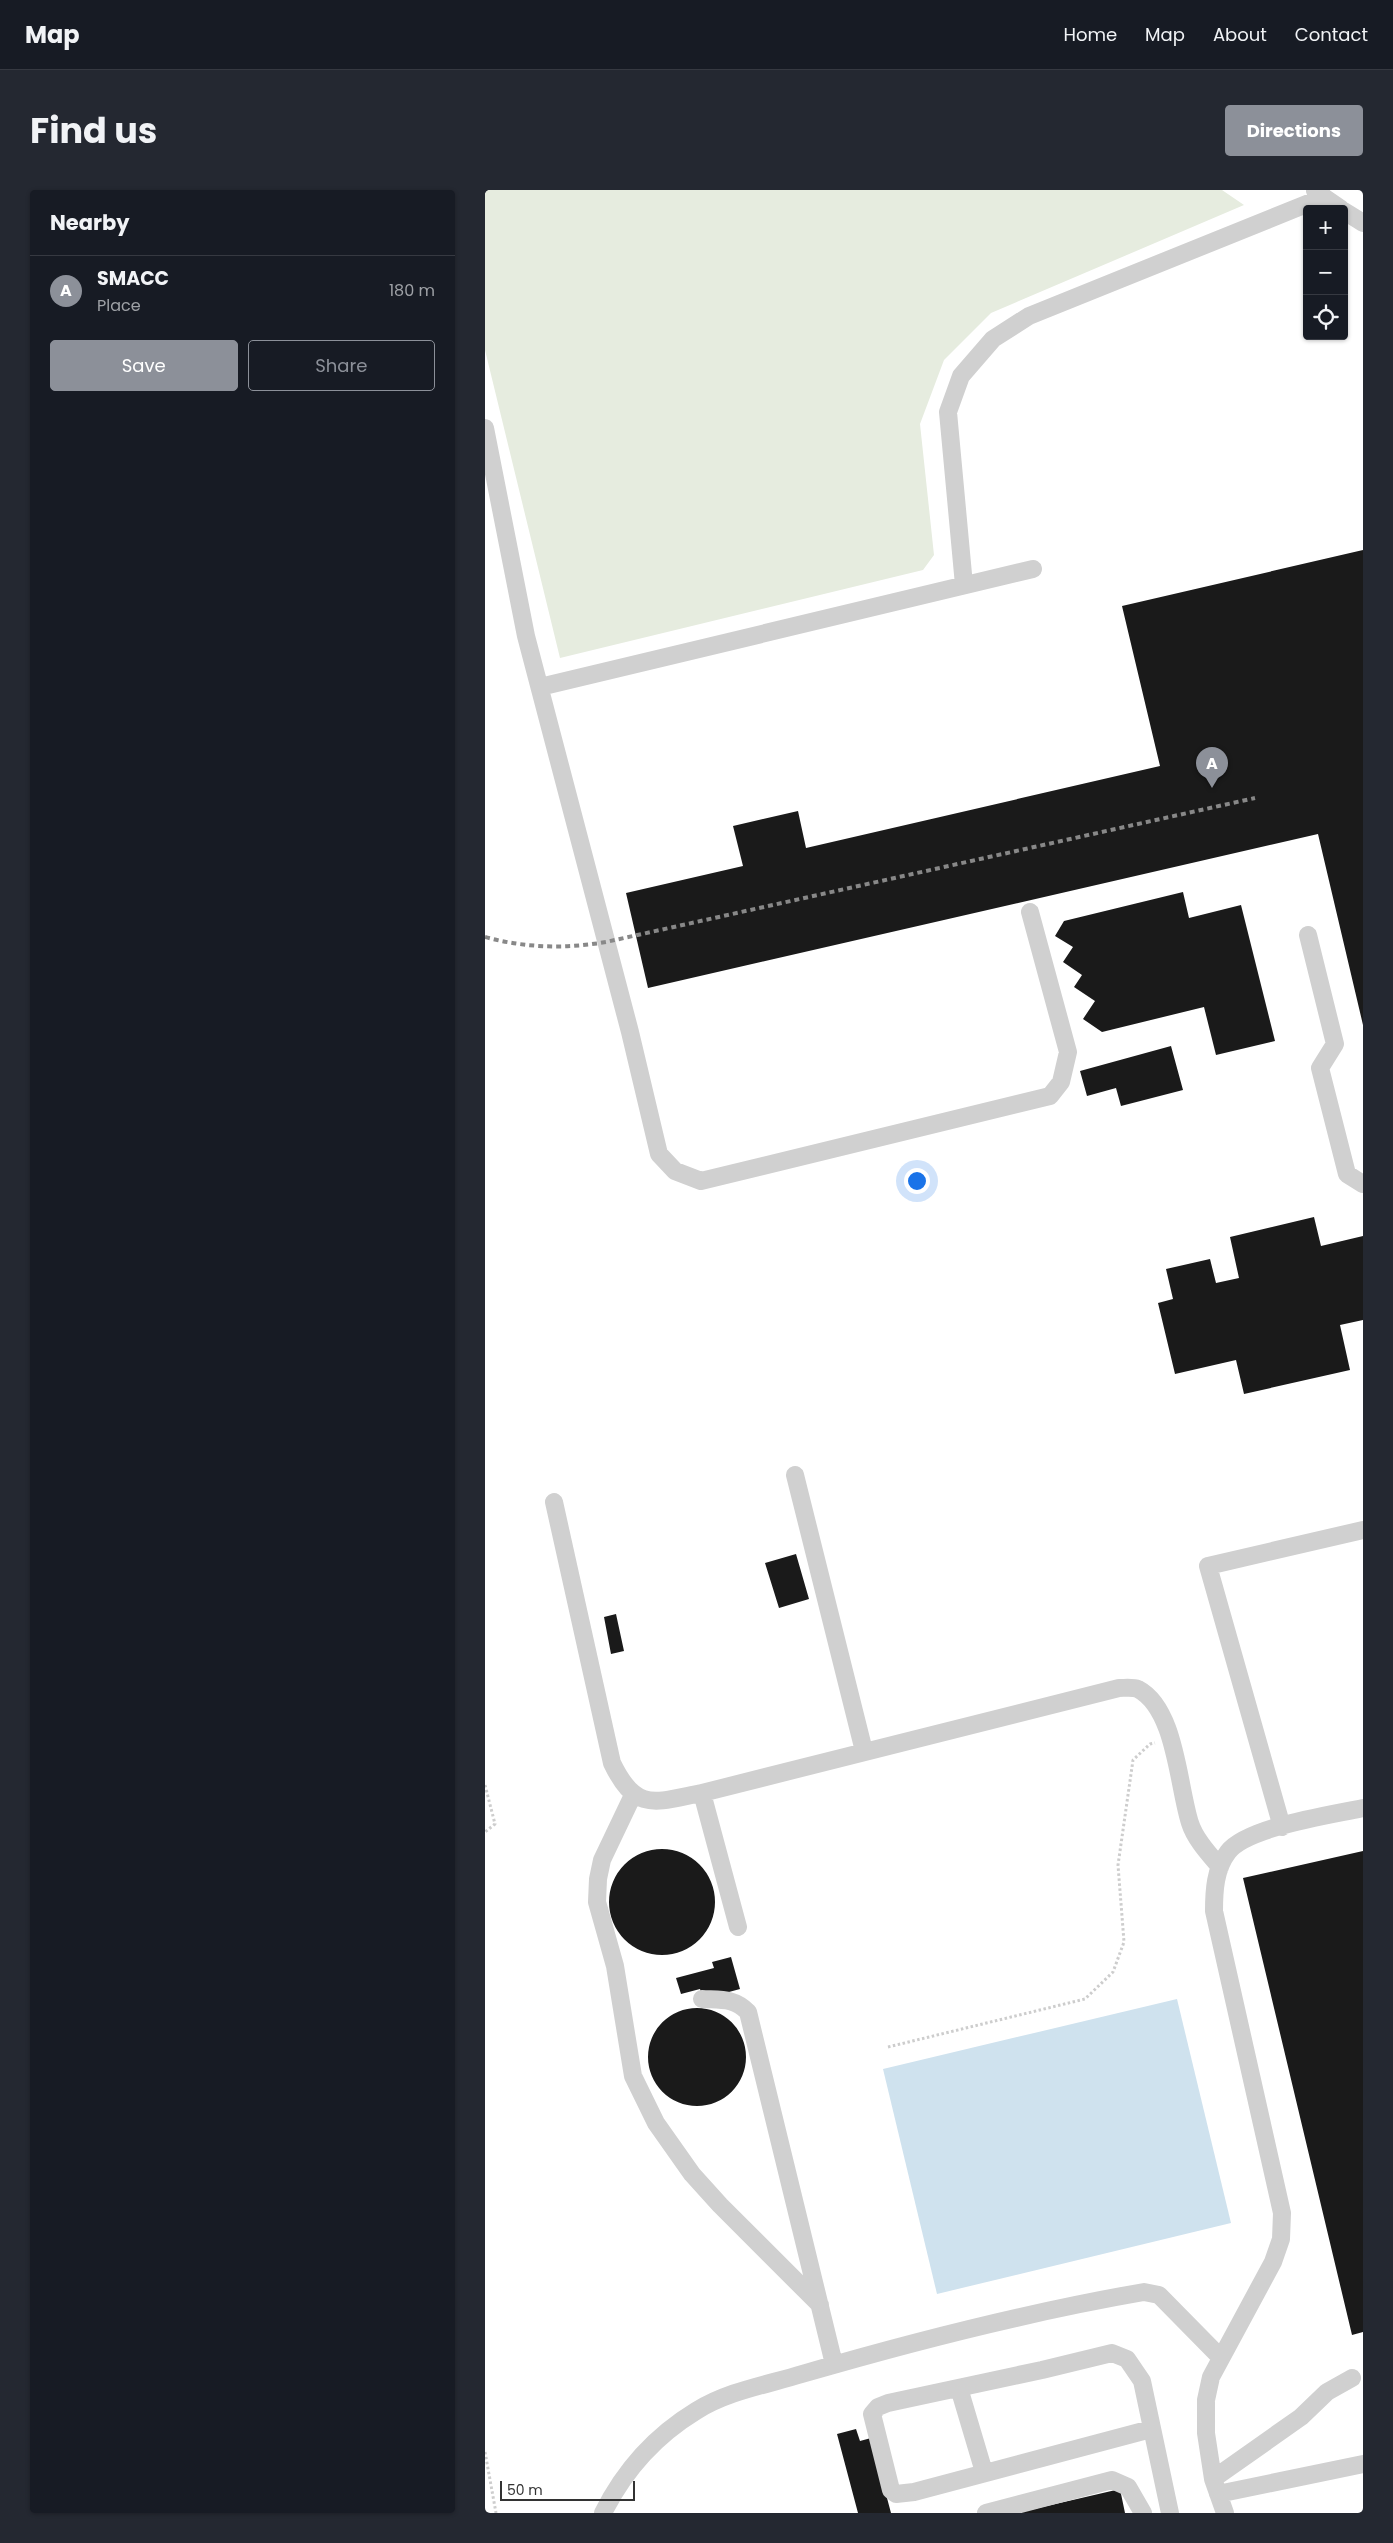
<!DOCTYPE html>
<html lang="en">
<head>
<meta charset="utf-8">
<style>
	body { margin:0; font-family:Poppins,sans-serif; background:#242831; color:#f1f3f6 }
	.controls { position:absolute; right:15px; top:15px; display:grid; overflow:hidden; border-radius:5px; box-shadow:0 1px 4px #0004 }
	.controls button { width:45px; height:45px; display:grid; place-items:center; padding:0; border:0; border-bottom:1px solid #363941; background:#171b24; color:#f1f3f6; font:25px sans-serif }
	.scale { position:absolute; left:15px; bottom:12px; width:135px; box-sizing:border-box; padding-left:5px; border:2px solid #333; border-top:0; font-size:14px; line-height:18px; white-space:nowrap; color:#333; -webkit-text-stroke:4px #fff; paint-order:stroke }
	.you { position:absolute; left:431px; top:990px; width:18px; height:18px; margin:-12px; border:4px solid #fff; border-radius:50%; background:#1a73e8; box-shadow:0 0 0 8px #1a73e833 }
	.badge { display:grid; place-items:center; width:32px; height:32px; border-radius:50%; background:#8c9099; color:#fff; font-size:16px; font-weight:700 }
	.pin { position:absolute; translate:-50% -41px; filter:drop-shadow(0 1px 2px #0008) }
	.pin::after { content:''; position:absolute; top:26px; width:18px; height:15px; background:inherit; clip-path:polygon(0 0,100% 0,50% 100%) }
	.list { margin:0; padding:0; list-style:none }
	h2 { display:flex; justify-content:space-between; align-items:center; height:65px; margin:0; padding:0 20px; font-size:21px }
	h2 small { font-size:16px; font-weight:400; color:#9ea1a6 }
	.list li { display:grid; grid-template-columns:32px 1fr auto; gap:15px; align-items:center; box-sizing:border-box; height:70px; padding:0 20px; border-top:1px solid #363941 }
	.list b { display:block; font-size:19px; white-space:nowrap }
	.list p { margin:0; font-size:16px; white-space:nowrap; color:#9ea1a6 }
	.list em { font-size:16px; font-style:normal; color:#9ea1a6 }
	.actions { display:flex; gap:10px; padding:15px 20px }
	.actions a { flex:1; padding:11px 0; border:1px solid #8c9099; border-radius:5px; text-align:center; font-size:18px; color:#8c9099 }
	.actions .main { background:#8c9099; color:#fff }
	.icon { flex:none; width:28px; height:28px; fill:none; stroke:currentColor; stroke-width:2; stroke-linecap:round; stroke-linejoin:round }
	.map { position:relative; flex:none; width:878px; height:2323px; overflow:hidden; border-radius:5px }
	header { display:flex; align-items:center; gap:30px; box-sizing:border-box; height:70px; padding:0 25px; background:#171b24; border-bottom:1px solid #363941 }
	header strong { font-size:24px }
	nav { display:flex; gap:28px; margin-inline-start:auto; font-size:18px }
	.intro { display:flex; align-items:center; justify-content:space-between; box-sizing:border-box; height:120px; padding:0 30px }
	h1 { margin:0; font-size:35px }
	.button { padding:12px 22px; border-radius:5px; background:#8c9099; color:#fff; font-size:18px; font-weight:700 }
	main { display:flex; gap:30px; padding:0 30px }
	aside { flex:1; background:#171b24; border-radius:5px; box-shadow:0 1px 4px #0004 }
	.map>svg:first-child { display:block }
	.green { fill:#e6ecdf }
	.water { fill:#cfe2ee }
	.building { fill:#1a1a1a }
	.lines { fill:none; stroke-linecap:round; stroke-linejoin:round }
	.path { stroke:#cdcdcd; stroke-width:3; stroke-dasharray:2.5 2.5; stroke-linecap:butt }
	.minor { stroke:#d0d0d0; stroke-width:18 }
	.rail { stroke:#888; stroke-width:4; stroke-dasharray:5 4; stroke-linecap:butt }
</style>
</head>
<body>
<header>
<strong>Map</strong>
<nav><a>Home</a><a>Map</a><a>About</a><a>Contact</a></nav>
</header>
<div class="intro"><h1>Find us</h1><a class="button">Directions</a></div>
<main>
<aside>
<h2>Nearby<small></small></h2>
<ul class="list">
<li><span class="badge">A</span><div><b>SMACC</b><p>Place</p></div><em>180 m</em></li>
</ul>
<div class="actions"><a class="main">Save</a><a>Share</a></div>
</aside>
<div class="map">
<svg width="878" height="2323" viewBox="0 0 878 2323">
	<rect width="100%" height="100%" fill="#fff"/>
	<!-- green -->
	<path class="green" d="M0,0H737L759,15L506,123L459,170L435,234L449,365L438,380L75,468L0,160Z"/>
	<!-- water -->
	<path class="water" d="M692,1809L746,2033L452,2104L398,1879Z"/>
	<!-- building -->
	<path class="building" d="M878,360V835L833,644L163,798L141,703L258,676L248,636L313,621L321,658L675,576L637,416Z
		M698,702L704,728L756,715L790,851L731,865L719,817L617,842L598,829L610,811L589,797L597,785L578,772L588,757L570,746L579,731Z
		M686,856L698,900L636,916L631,898L602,906L595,881Z
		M829,1027L836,1056L878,1046V1130L855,1135L865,1180L759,1204L751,1170L690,1184L673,1113L688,1109L681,1079L725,1069L731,1093L754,1088L745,1047Z
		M311,1364L324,1409L294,1418L280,1373Z
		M131,1424L139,1461L126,1464L119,1427Z
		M124 1712a53 53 0 1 1 106 0a53 53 0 1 1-106 0Z
		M878,1661V2142L867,2145L758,1688Z
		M246,1767L255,1799L218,1809L215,1799L196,1804L191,1788L229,1778L227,1772Z
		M163 1867a49 49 0 1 1 98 0a49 49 0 1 1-98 0Z
		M371,2239L375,2251L386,2248L406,2323H373L352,2244Z
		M635,2299L640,2323H536V2322Z"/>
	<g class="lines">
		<!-- path -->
		<path class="path" d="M0,1595L10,1634L0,1642
			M403,1857L600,1809L628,1782L639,1752L633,1675L648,1570L665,1554L670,1553
			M0,2262L11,2323"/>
		<!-- minor -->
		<path class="minor" d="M830,1L856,19
			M859,21L878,33
			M0,238L41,446L145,842L174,964L190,981L216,991L565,906L576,892L583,862L545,722
			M479,395L463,222L476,186L508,149L544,126L839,7
			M55,497L548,379
			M823,745L850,854L835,878L862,984L878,994
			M310,1285L379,1561
			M69,1312L127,1573C151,1623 170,1612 217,1603L634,1498C640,1498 648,1497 653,1499C691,1519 693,1596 705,1633C710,1649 724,1664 735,1677
			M217,1603L253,1737
			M148,1605L117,1670L113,1689L112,1712L130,1776L148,1886L171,1933L207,1984L235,2015L335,2115
			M797,1637L723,1376L878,1340
			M217,1809C237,1810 249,1808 263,1822L349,2174
			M474,2198L499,2282
			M666,2239L429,2302L411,2304L406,2300L387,2224L393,2217L403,2213L557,2180L627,2163L642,2169L657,2191L685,2323
			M728,2289L816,2227L842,2202L867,2188
			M733,2304L878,2274
			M118,2323C139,2281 170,2246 211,2221C243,2201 281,2195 317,2184C430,2151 544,2122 659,2102L674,2105L736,2168
			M501,2323L627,2290L643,2297L658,2323
			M740,2323L728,2289L721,2243V2210L726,2187L788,2072L796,2049L797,2023L729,1721C729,1701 730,1679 743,1662C762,1637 846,1625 878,1618"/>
		<!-- rail -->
		<path class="rail" d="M0,747C40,758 81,759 121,752L770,608"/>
	</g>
</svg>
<div class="controls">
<button>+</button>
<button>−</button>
<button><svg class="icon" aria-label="locate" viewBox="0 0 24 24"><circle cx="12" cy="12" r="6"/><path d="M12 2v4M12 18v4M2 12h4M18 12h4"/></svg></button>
</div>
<div class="scale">50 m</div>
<div class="you"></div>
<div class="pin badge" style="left:727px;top:598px">A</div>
</div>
</main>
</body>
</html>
